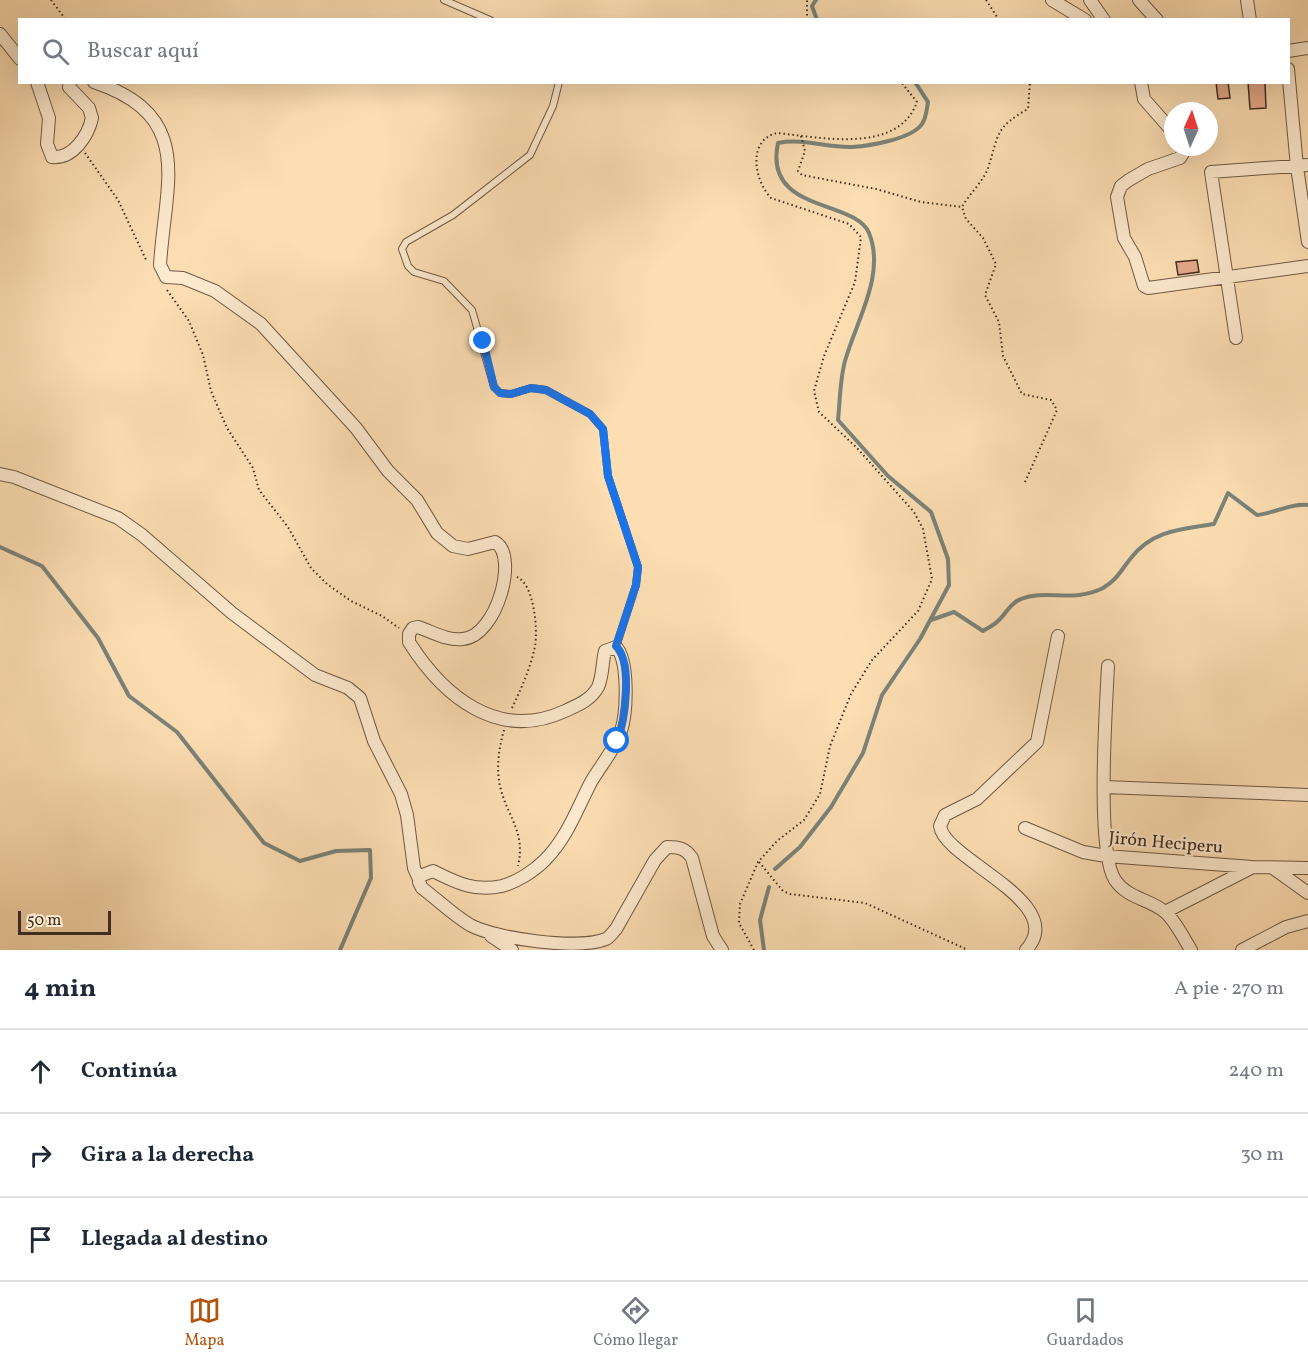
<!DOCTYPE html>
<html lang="es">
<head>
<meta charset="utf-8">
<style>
	body { margin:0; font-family:Vollkorn,serif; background:#f6f6f7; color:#1f2937 }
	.compass { position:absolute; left:1164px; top:102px; width:54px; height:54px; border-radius:50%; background:#fff; box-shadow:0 6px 24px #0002; rotate:3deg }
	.scale { position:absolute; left:18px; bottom:15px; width:93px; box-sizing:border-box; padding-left:6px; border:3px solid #412e21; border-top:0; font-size:16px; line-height:21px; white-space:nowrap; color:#412e21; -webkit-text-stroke:4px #feeace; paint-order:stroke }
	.stop { position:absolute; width:18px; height:18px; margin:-14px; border:4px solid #1a73e8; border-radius:50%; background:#fff }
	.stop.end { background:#1a73e8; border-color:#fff; box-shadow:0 2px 6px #0008 }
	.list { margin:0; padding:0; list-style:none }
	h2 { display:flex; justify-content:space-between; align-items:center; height:78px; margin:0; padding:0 24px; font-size:26px }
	h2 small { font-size:20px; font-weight:400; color:#747a83 }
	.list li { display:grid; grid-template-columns:39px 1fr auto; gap:18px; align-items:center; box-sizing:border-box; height:84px; padding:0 24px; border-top:2px solid #e0e1e3 }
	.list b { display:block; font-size:22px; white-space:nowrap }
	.list em { font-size:20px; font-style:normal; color:#747a83 }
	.icon { flex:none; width:33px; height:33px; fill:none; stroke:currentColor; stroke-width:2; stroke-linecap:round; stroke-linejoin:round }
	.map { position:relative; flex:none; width:1308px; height:950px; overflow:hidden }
	.search { position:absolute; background:#fff; box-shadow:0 6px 24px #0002; left:18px; right:18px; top:18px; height:66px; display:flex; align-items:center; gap:15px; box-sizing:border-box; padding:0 21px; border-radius:0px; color:#747a83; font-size:22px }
	.sheet { height:330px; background:#fff }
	nav { display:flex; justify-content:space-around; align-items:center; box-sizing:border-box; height:84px; border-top:2px solid #e0e1e3; background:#fff; font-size:16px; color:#747a83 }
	nav a { display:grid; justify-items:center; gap:3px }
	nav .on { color:#b45309 }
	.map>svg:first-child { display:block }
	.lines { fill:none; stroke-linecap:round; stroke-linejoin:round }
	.stream { stroke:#7b8379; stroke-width:4 }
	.building { fill:#e7ac8c; stroke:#412e21; stroke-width:1.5 }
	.service-casing { stroke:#705a46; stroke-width:8 }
	.minor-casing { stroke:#705a46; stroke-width:14 }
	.path { stroke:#412e21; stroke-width:2; stroke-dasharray:1.5 3; stroke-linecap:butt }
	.service { stroke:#feeace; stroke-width:6 }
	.minor { stroke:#feeace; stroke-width:12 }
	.route { stroke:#1a73e8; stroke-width:8 }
	.labels { text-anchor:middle; stroke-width:4.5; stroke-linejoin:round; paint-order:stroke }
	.street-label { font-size:18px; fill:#412e21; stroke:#feeace }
</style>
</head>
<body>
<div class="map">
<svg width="1308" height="950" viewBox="0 0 1308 950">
	<rect width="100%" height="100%" fill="#fddeb3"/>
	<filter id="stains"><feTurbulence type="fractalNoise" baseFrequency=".00333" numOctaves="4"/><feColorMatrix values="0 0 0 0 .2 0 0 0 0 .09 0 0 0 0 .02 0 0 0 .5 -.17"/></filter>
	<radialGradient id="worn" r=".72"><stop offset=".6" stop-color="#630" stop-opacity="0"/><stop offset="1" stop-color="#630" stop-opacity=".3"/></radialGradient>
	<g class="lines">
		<!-- stream -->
		<path class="stream" d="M816,0L812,6L817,20
			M0,547L42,566L98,638L129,696L177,732L264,843L300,861L336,851L370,850L371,878L340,950
			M931,620L954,612L983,631C988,628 994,625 998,621C1006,614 1010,603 1021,599C1045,589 1074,603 1103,588C1117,580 1121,570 1131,558C1152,530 1183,529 1214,524L1228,493L1257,515C1275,513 1291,503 1308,505
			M775,869L800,847L831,807L863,753L882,695L920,639L949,585L948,559L931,512L888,476L838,420C840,401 840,379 845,361C856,321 886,275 869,233C855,199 763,213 778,143C803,138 827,148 852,147C869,146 912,139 922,124C926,119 927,108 928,102L915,82
			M764,950L760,920L769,887"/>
	</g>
	<!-- building -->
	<path class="building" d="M1216,82H1228L1230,98L1218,99Z
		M1248,82H1265L1266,108L1250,109Z
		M1197,260L1199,272L1178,275L1176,262Z"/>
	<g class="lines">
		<!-- service casing -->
		<g class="service-casing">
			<path id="service" d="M444,0L490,20
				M559,82L553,106L530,155L453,215L406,242L402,249L408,266L414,272L444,281L472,310L494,387L500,393L511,394L531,388L546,390L590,414L603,429L608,476L638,567L636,585L616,647"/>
		</g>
		<!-- minor casing -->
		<g class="minor-casing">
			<path id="minor" d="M1052,0L1085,20
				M1090,0L1104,20
				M1139,0L1157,20
				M1247,0L1250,20
				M0,34L20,59
				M1288,51L1308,48
				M1288,69L1297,167L1308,242
				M37,82L49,118L47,144L52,157C73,159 88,136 92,118L89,108L69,87L70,82
				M94,82C196,116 165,182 160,265L166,277L183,278L215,291L261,324L356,428L388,471L417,500L437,533L453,546L468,549L495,542C519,555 497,636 463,639C447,641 433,632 418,627L413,628L409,634V642C443,696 498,742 565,711C578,705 591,700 598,687C603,676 602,663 605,651L616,647C629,660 627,713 621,731C615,749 601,765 591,782C577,809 567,838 545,860C534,871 517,882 502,886C475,892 457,883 433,871L420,876L419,882L422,888C438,900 453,915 470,925C496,939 579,950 606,939C610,937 613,932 616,929L655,860L667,847C679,847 685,848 692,858L713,936L722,950
				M1141,82L1144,99L1173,132
				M1187,147L1180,158L1148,169L1129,180L1121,186L1117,197L1124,238L1135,257L1144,286L1148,288L1308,266
				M1236,338L1211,172L1308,165
				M0,474L14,477L118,518L142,535L232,613L315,675L348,688L360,698L374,741L401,794L407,815L414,868L419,879
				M1108,666C1106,708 1096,851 1115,880C1128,899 1150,899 1165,912C1175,920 1184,939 1191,950
				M1104,787L1308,795
				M1025,828L1083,852L1106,856L1252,867L1308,868
				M1273,868L1308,893
				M1165,912L1251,868
				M491,936L512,950
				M1026,950C1070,902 944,860 940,826L945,815L977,799L1037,742L1058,636
				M1242,950L1286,927L1308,921"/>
		</g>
		<!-- path -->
		<path class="path" d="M51,0L66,20
			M986,0L999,20
			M807,20V0
			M801,136L805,151L798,171L802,175L876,189L921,202L962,207
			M85,153L118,200L147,262
			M167,290L189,321L203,355L211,391L227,428L253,468L259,490L288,527L311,568L327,584L351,601L382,616L399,628
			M1025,482L1057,410L1051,400L1022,394L1003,356L999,322L985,295L996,264L983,238L966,219L962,207C969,194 983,182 988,168C999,135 994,128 1028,109L1030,82
			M512,708C521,689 531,667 535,646C538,629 534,584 517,577
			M504,730C499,747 496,768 500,786C507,817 526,831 518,866
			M759,862L783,891L790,894L865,903L968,950
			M754,950L739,923L740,904L758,862L777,841L804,820L820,794L830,746L851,694L872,660L918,611L932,579L923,529L914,512L857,448L819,412L814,391L824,356L855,282L861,237L849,224L771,198C754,180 747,140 777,133C819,137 898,155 917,102L901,82"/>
		<!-- service -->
		<use href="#service" class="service"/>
		<!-- minor -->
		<use href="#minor" class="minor"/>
	</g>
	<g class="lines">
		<!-- route -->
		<path class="route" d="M483,341L494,387L500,393L511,394L531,388L546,390L590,414L603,429L608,476L638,567L636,585L616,646C633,663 625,721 617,741"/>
	</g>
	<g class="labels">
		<!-- street labels -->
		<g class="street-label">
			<text transform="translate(1166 842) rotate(5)" y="6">Jirón Heciperu</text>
		</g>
	</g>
	<rect width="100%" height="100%" filter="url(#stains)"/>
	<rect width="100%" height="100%" fill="url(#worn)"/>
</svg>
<svg class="compass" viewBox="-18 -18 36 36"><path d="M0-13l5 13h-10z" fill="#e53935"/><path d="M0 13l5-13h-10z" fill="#747a83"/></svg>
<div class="scale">50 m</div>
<div class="stop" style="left:617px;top:741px"></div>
<div class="stop end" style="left:483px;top:341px"></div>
<div class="search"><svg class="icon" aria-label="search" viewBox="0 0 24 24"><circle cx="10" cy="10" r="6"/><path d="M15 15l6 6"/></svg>Buscar aquí</div>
</div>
<section class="sheet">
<h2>4 min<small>A pie · 270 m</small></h2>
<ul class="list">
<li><svg class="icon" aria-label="ahead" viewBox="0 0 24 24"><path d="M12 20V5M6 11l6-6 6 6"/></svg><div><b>Continúa</b></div><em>240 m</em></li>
<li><svg class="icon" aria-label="right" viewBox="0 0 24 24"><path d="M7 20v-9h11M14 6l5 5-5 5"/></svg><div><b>Gira a la derecha</b></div><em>30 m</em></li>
<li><svg class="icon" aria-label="arrive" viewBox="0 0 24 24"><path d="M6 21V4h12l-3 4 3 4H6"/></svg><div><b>Llegada al destino</b></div></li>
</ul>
</section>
<nav>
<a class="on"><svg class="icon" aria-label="map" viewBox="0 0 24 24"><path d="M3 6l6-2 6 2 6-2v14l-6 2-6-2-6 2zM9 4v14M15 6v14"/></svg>Mapa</a>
<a><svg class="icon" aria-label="directions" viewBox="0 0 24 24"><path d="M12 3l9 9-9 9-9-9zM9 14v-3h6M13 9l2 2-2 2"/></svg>Cómo llegar</a>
<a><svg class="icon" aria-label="saved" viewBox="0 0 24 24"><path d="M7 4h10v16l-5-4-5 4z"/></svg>Guardados</a>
</nav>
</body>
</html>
